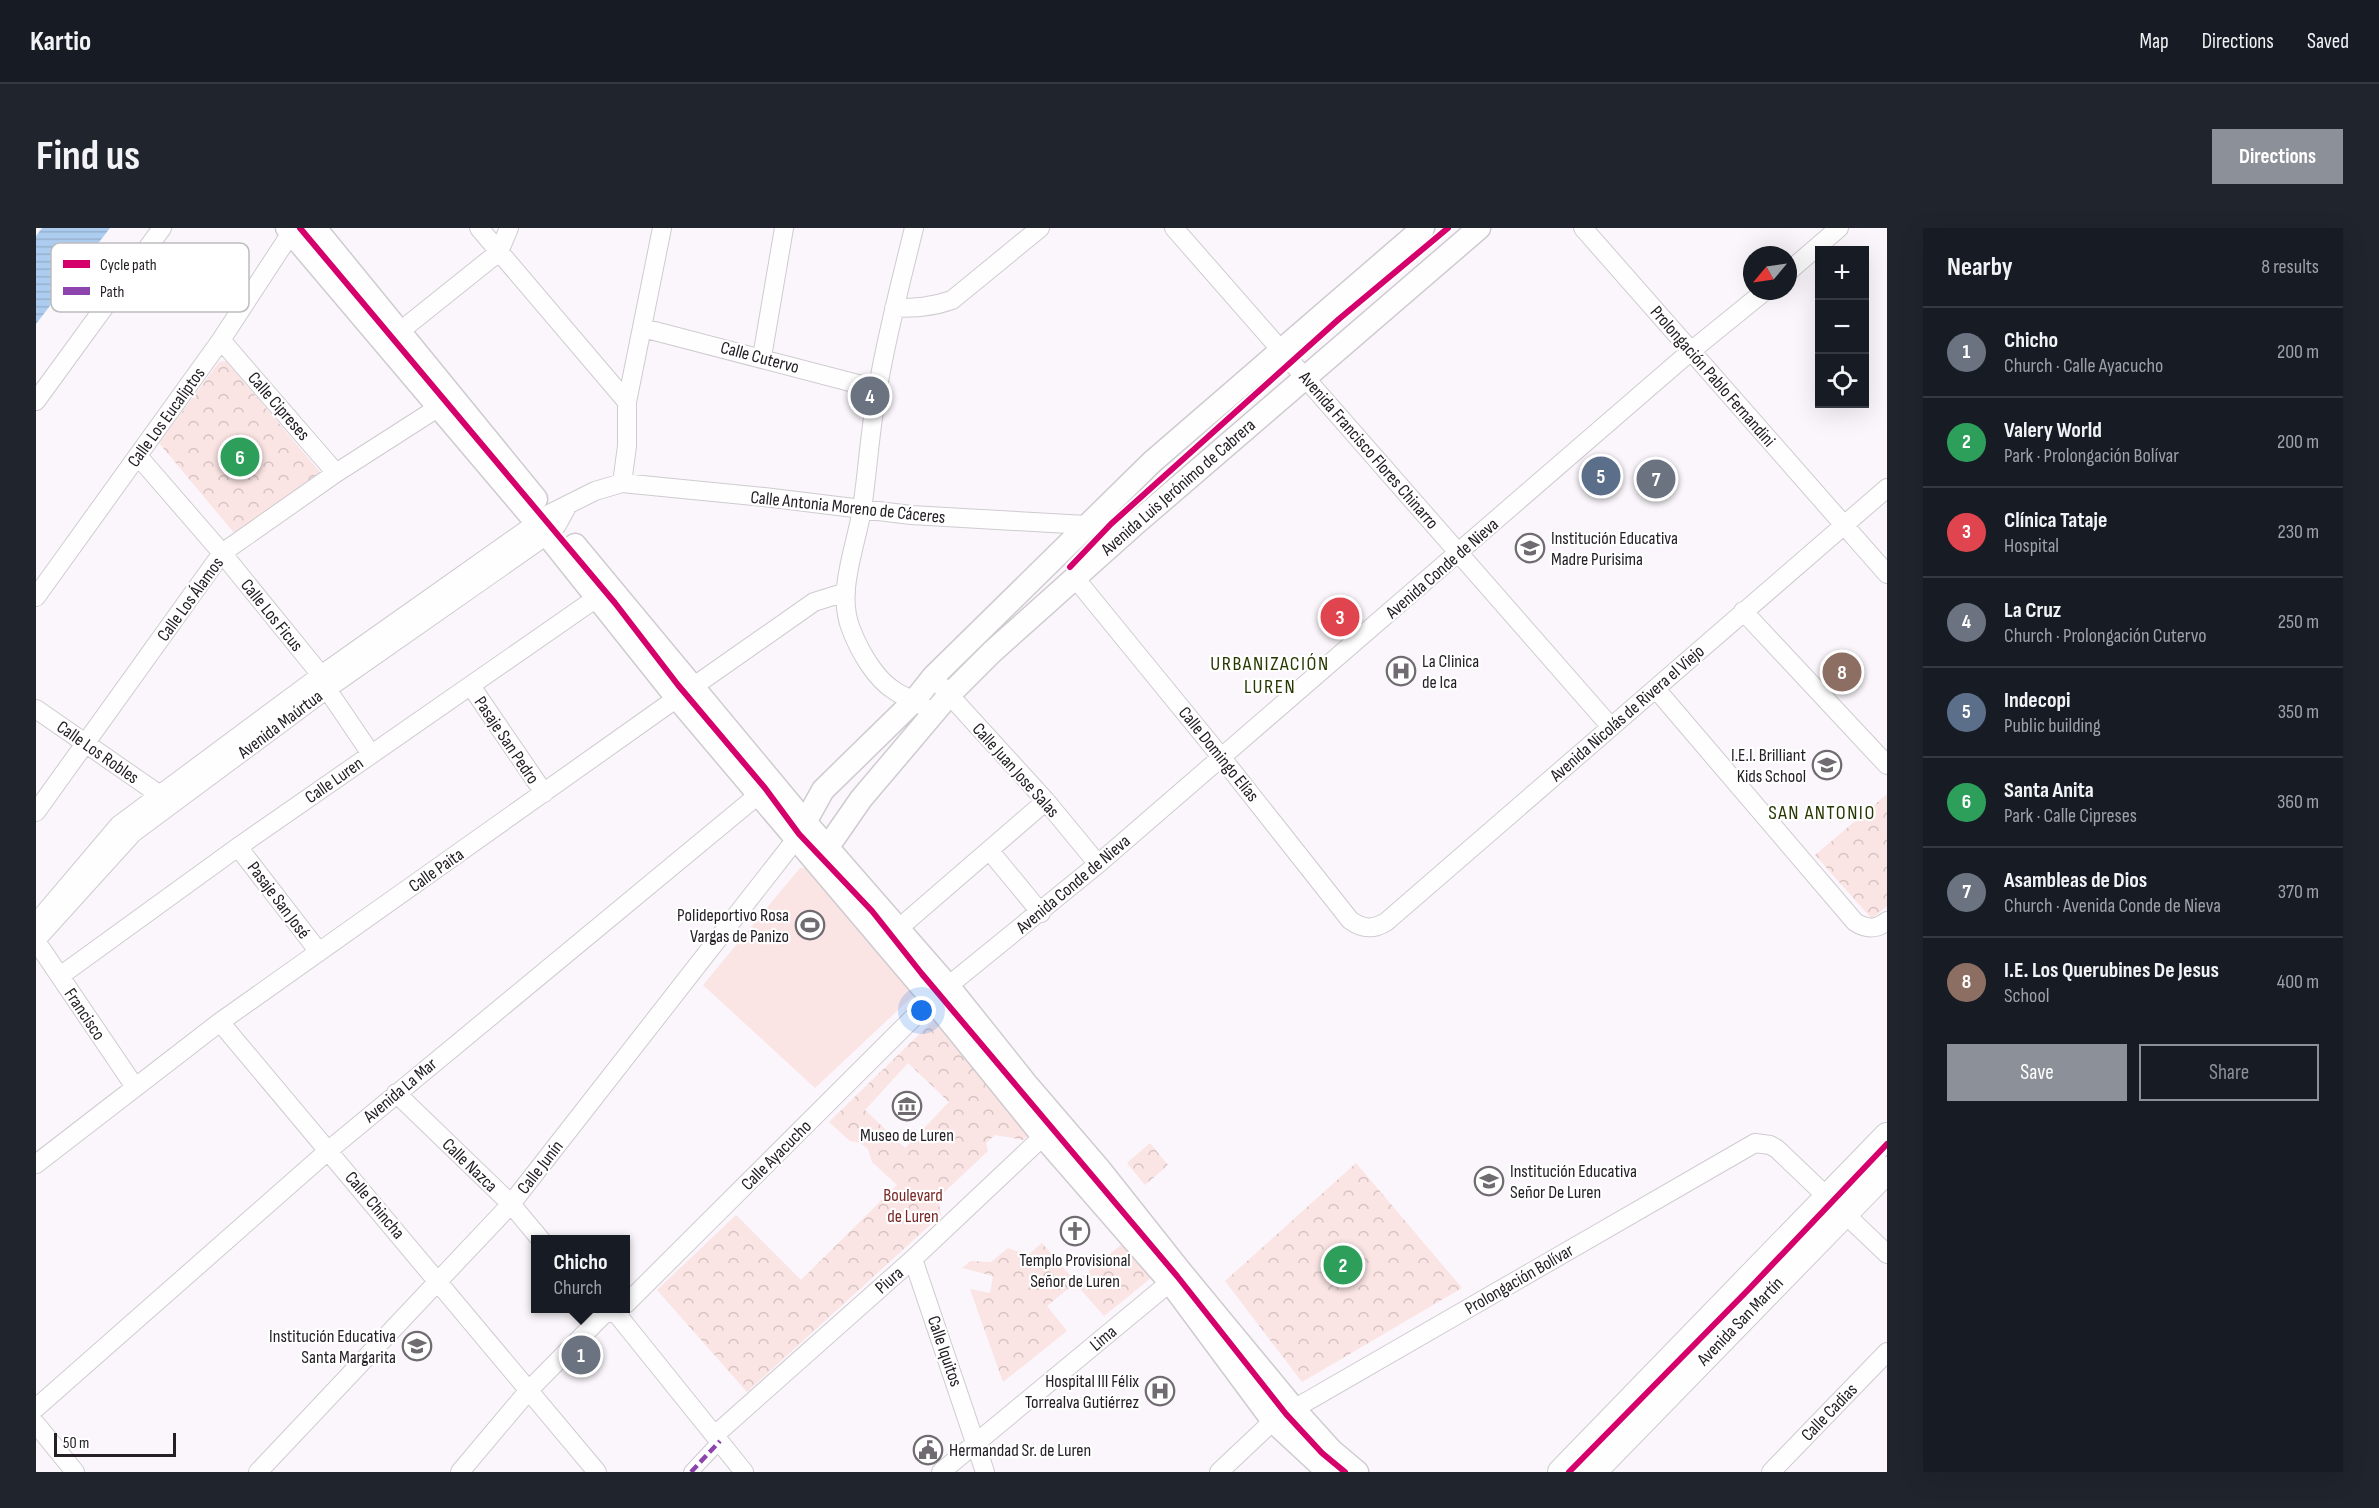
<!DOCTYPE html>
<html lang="en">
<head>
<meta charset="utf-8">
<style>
	body { margin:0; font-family:"Sofia Sans Condensed",sans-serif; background:#20242c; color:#f1f3f6 }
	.controls { position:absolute; right:18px; top:18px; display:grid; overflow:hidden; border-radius:0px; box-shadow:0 6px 24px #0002 }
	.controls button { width:54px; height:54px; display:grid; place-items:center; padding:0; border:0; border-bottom:2px solid #363941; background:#171b24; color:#f1f3f6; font:30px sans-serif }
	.compass { position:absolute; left:1707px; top:18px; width:54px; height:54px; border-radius:50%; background:#171b24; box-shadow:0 6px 24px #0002; rotate:241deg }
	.scale { position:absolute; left:18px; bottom:15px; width:122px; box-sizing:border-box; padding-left:6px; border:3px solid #242025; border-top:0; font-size:16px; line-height:21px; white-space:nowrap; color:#242025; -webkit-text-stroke:4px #fff; paint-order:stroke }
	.you { position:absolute; left:886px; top:783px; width:21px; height:21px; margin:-15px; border:4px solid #fff; border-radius:50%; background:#1a73e8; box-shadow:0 0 0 9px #1a73e833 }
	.badge { display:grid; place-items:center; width:39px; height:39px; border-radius:50%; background:#8c9099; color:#fff; font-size:20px; font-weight:700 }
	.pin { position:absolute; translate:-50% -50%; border:3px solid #fff; box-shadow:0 2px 6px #0006 }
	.popup { position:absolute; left:495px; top:1007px; width:99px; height:78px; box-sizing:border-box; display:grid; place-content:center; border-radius:0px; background:#171b24; filter:drop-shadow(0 2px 4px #0005); font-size:20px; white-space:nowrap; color:#9ea1a6 }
	.popup b { font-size:22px; color:#f1f3f6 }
	.popup::after { content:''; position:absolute; left:50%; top:100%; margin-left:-12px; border:12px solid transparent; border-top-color:#171b24 }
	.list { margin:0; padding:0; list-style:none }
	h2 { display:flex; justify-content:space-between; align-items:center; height:78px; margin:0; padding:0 24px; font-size:26px }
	h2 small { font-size:20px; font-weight:400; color:#9ea1a6 }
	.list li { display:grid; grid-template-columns:39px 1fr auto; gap:18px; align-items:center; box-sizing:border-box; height:90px; padding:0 24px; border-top:2px solid #363941 }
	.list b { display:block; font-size:22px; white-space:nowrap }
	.list p { margin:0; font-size:20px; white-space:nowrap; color:#9ea1a6 }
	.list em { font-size:20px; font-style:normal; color:#9ea1a6 }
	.actions { display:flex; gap:12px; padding:18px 24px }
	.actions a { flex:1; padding:14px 0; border:2px solid #8c9099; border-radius:0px; text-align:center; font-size:21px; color:#8c9099 }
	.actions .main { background:#8c9099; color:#fff }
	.icon { flex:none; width:33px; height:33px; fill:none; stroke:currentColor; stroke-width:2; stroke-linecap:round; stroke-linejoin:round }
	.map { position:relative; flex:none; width:1851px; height:1244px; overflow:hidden; border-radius:0px }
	header { display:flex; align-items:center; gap:36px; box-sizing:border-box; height:84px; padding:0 30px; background:#171b24; border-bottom:2px solid #363941 }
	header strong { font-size:28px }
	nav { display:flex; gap:33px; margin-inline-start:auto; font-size:21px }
	.intro { display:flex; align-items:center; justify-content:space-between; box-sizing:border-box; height:144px; padding:0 36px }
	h1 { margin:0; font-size:42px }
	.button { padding:15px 27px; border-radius:0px; background:#8c9099; color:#fff; font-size:21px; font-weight:700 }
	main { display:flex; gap:36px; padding:0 36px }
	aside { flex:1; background:#171b24; border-radius:0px; box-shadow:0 6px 24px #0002 }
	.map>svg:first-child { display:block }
	.forest { fill:url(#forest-crowns); fill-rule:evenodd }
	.pitch { fill:#fbe4e4 }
	.water { fill:url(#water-rules) }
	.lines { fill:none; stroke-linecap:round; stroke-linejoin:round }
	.pedestrian-casing { stroke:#cfcbd0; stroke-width:16 }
	.minor-casing { stroke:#cfcbd0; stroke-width:20 }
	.tertiary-casing { stroke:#cfcbd0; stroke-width:25 }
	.secondary-casing { stroke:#cfcbd0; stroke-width:28 }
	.pedestrian { stroke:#fefefe; stroke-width:14 }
	.minor { stroke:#fefefe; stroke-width:18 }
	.tertiary { stroke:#fefefe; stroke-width:22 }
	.secondary { stroke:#fefefe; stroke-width:26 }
	.quiet { stroke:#8e44ad; stroke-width:4.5; stroke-dasharray:9 4.5; stroke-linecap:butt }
	.cycleway-casing { stroke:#fff; stroke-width:10 }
	.cycleway { stroke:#d6006c; stroke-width:6 }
	.labels { text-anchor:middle; stroke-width:4.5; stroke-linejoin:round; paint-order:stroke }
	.street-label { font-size:18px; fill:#242025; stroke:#fff }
	.poi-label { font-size:18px; fill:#242025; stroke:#fff; text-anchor:start }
	.park-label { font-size:18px; fill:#782725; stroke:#fff }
	.neighbourhood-label { font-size:20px; letter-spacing:1.5px; fill:#273902; stroke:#fff }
	.key { fill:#fff; stroke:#bdbcbe; stroke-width:1.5 }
	.key-label { font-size:16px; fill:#242025 }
</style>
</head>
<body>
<header>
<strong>Kartio</strong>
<nav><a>Map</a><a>Directions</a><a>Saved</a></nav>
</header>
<div class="intro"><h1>Find us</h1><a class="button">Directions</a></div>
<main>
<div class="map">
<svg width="1851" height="1244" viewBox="0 0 1851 1244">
	<defs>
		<pattern id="forest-crowns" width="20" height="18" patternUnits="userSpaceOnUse" patternTransform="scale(1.5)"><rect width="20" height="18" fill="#fbe4e4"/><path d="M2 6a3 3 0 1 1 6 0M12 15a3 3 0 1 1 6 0" fill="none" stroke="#d7c3c3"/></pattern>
		<pattern id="water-rules" width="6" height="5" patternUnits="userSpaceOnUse" patternTransform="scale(1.5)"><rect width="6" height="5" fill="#adcdf0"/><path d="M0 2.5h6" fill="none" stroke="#95b0ce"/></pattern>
	</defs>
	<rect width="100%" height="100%" fill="#faf6fb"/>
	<!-- forest -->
	<path class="forest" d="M190,133L284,244L199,306L123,215L183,134Z
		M1851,566V678L1836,691L1779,627Z
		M901,789L994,906L987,912L959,907L950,915L952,923L902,970L905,987L711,1164L621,1062L700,987L765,1052L861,957L836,934L832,921L824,915L814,913L793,894ZM872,835L913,874L869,920L829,882Z
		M1114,915L1132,937L1109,957L1091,935Z
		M1320,935L1426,1060L1266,1154L1189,1053Z
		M1091,1012L1120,1046L1068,1088L1039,1055L1011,1078L1031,1103L967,1154L934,1061L954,1065L957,1048L926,1040L935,1033L955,1034L972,1020L992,1027L1006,1015L1040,1054Z"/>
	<!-- pitch -->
	<path class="pitch" d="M782,639L879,766L779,860L667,757L764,640Z"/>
	<!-- water -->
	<path class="water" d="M6,0H74L0,96V8Z"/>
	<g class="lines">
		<!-- pedestrian casing -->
		<g class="pedestrian-casing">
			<path id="pedestrian" d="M655,1244L684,1213"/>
		</g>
		<!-- minor casing -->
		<g class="minor-casing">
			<path id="minor" d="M443,0L591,174
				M878,0C865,53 851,106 842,159C834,199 832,241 826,281C820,319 800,364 815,401C823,422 839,451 859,463C868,469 878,472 887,478
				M1138,0L1575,499
				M1547,0L1851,346
				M1752,44L1803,0
				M858,80C879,80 896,79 916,72L1004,0
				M607,100L841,161
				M185,112L300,245
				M353,112L463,24L473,0
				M726,129L748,0
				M0,173L126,0
				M102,228L186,325L285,447L291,461L335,526
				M586,255L591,218V174L626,0
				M1039,350L1186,530L1314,692C1326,701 1337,702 1350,694L1851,260
				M0,369L185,112L255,5
				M1707,383L1851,537
				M897,449L1010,573L1062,636
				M435,458L508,565
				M1620,461L1819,694C1830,701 1840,702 1851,693
				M0,481L124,567
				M0,584L186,325L300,245L403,179L412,171
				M202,619L283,724
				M953,622L1005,685
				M0,695L83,597L285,447L513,286L559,263L586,255L728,269L875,287L1050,297H1098
				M863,700L1010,573
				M0,712L97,605L291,461L511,307L521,297L532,277
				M0,713L99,859
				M24,748L202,619L572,362
				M184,794L561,1244
				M360,865L475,976L505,1012
				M0,936L184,794L641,470L778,374L810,364
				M877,1031L949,1244
				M590,1076L896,771L1062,636L1655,123L1729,63
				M580,1085L708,1244
				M0,1180L293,922L733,558
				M0,1196L39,1244
				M679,1207L877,1031L1017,899
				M222,1244L475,976L760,611
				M424,1244L493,1162L569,1085H580L585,1080
				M905,1244L1144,1046
				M1183,1244L1237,1193L1719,915L1734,917L1741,921L1851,1026
				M1735,1244L1851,1124"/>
		</g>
		<!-- tertiary casing -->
		<g class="tertiary-casing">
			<path id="tertiary" d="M251,0L511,307L641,470L896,771L1006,907L1134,1054L1237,1193L1292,1244
				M279,0L500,271
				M539,317L770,595L913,759L992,858L1065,943L1145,1044L1259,1182L1296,1223L1321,1244
				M762,607L787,562L878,473L897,449L1116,234L1387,0
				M791,620L825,571L913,467L956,424L1098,297L1443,0"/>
		</g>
		<!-- secondary casing -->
		<g class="secondary-casing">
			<path id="secondary" d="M1525,1244L1851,908
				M1557,1244L1851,942"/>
		</g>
		<!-- pedestrian -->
		<use href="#pedestrian" class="pedestrian"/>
		<!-- minor -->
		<use href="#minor" class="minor"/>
		<!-- tertiary -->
		<use href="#tertiary" class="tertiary"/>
		<!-- secondary -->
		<use href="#secondary" class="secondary"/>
		<!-- quiet -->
		<path class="quiet" d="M655,1244L684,1213"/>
		<!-- cycleway casing -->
		<g class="cycleway-casing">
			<path id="cycleway" d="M264,0L579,375L642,457L729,560L763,606L836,683L886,746L1141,1048L1250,1186L1286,1225L1309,1244
				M1034,339L1075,296L1303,91L1412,0
				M1533,1244L1713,1061L1851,916"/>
		</g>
		<!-- cycleway -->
		<use href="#cycleway" class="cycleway"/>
	</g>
	<!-- icons -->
	<defs>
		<g id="school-ring" transform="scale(1.5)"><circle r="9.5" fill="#fff" stroke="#6f6b70" stroke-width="1.5"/><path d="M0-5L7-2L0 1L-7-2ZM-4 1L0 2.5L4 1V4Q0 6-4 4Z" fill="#6f6b70"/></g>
		<g id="hospital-ring" transform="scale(1.5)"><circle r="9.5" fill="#fff" stroke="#6f6b70" stroke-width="1.5"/><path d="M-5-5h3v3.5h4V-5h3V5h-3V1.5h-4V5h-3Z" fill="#6f6b70"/></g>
		<g id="stadium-ring" transform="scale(1.5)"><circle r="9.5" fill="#fff" stroke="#6f6b70" stroke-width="1.5"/><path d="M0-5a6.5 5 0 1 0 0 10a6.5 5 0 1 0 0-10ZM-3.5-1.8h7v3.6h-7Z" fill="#6f6b70"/></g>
		<g id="museum-ring" transform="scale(1.5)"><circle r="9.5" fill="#fff" stroke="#6f6b70" stroke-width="1.5"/><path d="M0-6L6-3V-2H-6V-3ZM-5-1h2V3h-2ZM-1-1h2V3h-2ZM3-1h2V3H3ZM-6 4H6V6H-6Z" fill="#6f6b70"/></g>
		<g id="church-ring" transform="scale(1.5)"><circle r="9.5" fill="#fff" stroke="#6f6b70" stroke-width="1.5"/><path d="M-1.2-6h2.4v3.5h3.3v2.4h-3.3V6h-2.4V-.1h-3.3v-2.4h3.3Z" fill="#6f6b70"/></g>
		<g id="civic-ring" transform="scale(1.5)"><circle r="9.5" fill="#fff" stroke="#6f6b70" stroke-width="1.5"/><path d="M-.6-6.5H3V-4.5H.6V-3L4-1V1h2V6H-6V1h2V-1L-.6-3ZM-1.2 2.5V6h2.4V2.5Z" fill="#6f6b70"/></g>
	</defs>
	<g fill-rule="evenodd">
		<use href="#school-ring" x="1494" y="320"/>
		<use href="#hospital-ring" x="1365" y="443"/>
		<use href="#school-ring" x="1791" y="537"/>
		<use href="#stadium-ring" x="774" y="697"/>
		<use href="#museum-ring" x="871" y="878"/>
		<use href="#school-ring" x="1453" y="953"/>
		<use href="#church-ring" x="1039" y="1003"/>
		<use href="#school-ring" x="381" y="1118"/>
		<use href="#hospital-ring" x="1124" y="1163"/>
		<use href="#civic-ring" x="892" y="1222"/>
	</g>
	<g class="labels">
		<!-- street labels -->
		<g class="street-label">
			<text transform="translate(724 129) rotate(15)" y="6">Calle Cutervo</text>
			<text transform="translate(1677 148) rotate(49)" y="6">Prolongación Pablo Fernandini</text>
			<text transform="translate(243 178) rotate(49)" y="6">Calle Cipreses</text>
			<text transform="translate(130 189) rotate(-54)" y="6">Calle Los Eucaliptos</text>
			<text transform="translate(1333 222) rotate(49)" y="6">Avenida Francisco Flores Chinarro</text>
			<text transform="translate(1142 259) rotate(-41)" y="6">Avenida Luis Jerónimo de Cabrera</text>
			<text transform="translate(812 279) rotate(6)" y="6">Calle Antonia Moreno de Cáceres</text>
			<text transform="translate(1406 340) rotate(-41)" y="6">Avenida Conde de Nieva</text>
			<text transform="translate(154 371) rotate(-54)" y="6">Calle Los Álamos</text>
			<text transform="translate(236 387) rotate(51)" y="6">Calle Los Ficus</text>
			<text transform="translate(1591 485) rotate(-41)" y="6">Avenida Nicolás de Rivera el Viejo</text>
			<text transform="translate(244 496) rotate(-37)" y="6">Avenida Maúrtua</text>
			<text transform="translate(471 512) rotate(56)" y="6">Pasaje San Pedro</text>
			<text transform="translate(62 524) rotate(35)" y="6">Calle Los Robles</text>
			<text transform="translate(1183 526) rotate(51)" y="6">Calle Domingo Elías</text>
			<text transform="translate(980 542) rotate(48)" y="6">Calle Juan Jose Salas</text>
			<text transform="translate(298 552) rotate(-35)" y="6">Calle Luren</text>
			<text transform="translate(400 642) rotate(-35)" y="6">Calle Paita</text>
			<text transform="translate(1037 656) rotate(-40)" y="6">Avenida Conde de Nieva</text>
			<text transform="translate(243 672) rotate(53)" y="6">Pasaje San José</text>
			<text transform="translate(49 786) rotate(56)" y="6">Francisco</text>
			<text transform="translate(364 862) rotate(-40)" y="6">Avenida La Mar</text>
			<text transform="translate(740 927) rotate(-45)" y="6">Calle Ayacucho</text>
			<text transform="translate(434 937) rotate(44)" y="6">Calle Nazca</text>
			<text transform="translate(504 939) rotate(-52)" y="6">Calle Junín</text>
			<text transform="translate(339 977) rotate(50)" y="6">Calle Chincha</text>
			<text transform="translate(1483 1051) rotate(-30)" y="6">Prolongación Bolívar</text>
			<text transform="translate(853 1052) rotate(-41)" y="6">Piura</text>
			<text transform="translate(1704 1093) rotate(-46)" y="6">Avenida San Martín</text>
			<text transform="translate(1067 1110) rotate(-40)" y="6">Lima</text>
			<text transform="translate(909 1123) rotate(71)" y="6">Calle Iquitos</text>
			<text transform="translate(1793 1184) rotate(-46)" y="6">Calle Cadias</text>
		</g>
		<!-- poi labels -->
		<g class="poi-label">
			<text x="1515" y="316">Institución Educativa<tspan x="1515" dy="21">Madre Purisima</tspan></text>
			<text x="1386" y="439">La Clinica<tspan x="1386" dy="21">de Ica</tspan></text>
			<text x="1770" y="533" text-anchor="end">I.E.I. Brilliant<tspan x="1770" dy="21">Kids School</tspan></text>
			<text x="753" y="693" text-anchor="end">Polideportivo Rosa<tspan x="753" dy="21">Vargas de Panizo</tspan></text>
			<text x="871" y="913" text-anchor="middle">Museo de Luren</text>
			<text x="1474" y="949">Institución Educativa<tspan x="1474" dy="21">Señor De Luren</tspan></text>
			<text x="1039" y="1038" text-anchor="middle">Templo Provisional<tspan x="1039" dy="21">Señor de Luren</tspan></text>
			<text x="360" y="1114" text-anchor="end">Institución Educativa<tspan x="360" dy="21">Santa Margarita</tspan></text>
			<text x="1103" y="1159" text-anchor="end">Hospital III Félix<tspan x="1103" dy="21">Torrealva Gutiérrez</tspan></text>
			<text x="913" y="1228">Hermandad Sr. de Luren</text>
		</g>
		<!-- park labels -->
		<g class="park-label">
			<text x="877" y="973">Boulevard<tspan x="877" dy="21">de Luren</tspan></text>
		</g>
		<!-- neighbourhood labels -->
		<g class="neighbourhood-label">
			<text x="1234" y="442">URBANIZACIÓN<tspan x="1234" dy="23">LUREN</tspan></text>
			<text x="1786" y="591">SAN ANTONIO</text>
		</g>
	</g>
	<!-- legend -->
	<rect x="15" y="15" width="198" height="69" rx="9" class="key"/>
	<rect x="27" y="32" width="27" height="8" fill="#d6006c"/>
	<rect x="27" y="59" width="27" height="8" fill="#8e44ad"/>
	<g class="key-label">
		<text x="64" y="42">Cycle path</text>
		<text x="64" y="69">Path</text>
	</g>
</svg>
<div class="controls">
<button>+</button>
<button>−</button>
<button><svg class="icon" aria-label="locate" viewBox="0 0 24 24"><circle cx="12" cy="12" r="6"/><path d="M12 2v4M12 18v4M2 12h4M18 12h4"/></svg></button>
</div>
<svg class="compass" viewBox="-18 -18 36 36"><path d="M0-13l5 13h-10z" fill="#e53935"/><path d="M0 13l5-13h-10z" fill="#9ea1a6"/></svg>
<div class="scale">50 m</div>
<div class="you"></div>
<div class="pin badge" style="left:545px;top:1127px;background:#6b7280">1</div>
<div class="popup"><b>Chicho</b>Church</div>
<div class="pin badge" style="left:1307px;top:1037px;background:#2e9e5b">2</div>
<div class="pin badge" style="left:1304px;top:389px;background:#e0444e">3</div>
<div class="pin badge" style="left:834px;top:168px;background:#6b7280">4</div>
<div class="pin badge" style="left:1565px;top:248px;background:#5c6f8a">5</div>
<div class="pin badge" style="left:204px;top:229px;background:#2e9e5b">6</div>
<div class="pin badge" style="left:1620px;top:251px;background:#6b7280">7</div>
<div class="pin badge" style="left:1806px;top:444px;background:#8d6e63">8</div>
</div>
<aside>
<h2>Nearby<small>8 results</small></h2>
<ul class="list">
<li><span class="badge" style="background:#6b7280">1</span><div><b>Chicho</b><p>Church · Calle Ayacucho</p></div><em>200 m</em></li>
<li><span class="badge" style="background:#2e9e5b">2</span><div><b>Valery World</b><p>Park · Prolongación Bolívar</p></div><em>200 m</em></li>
<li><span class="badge" style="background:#e0444e">3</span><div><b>Clínica Tataje</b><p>Hospital</p></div><em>230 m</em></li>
<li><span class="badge" style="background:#6b7280">4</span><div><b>La Cruz</b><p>Church · Prolongación Cutervo</p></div><em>250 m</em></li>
<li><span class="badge" style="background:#5c6f8a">5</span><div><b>Indecopi</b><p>Public building</p></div><em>350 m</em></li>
<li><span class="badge" style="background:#2e9e5b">6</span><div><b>Santa Anita</b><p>Park · Calle Cipreses</p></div><em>360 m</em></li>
<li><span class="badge" style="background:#6b7280">7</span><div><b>Asambleas de Dios</b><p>Church · Avenida Conde de Nieva</p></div><em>370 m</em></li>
<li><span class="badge" style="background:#8d6e63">8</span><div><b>I.E. Los Querubines De Jesus</b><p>School</p></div><em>400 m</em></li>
</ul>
<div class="actions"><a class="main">Save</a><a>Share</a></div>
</aside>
</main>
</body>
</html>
